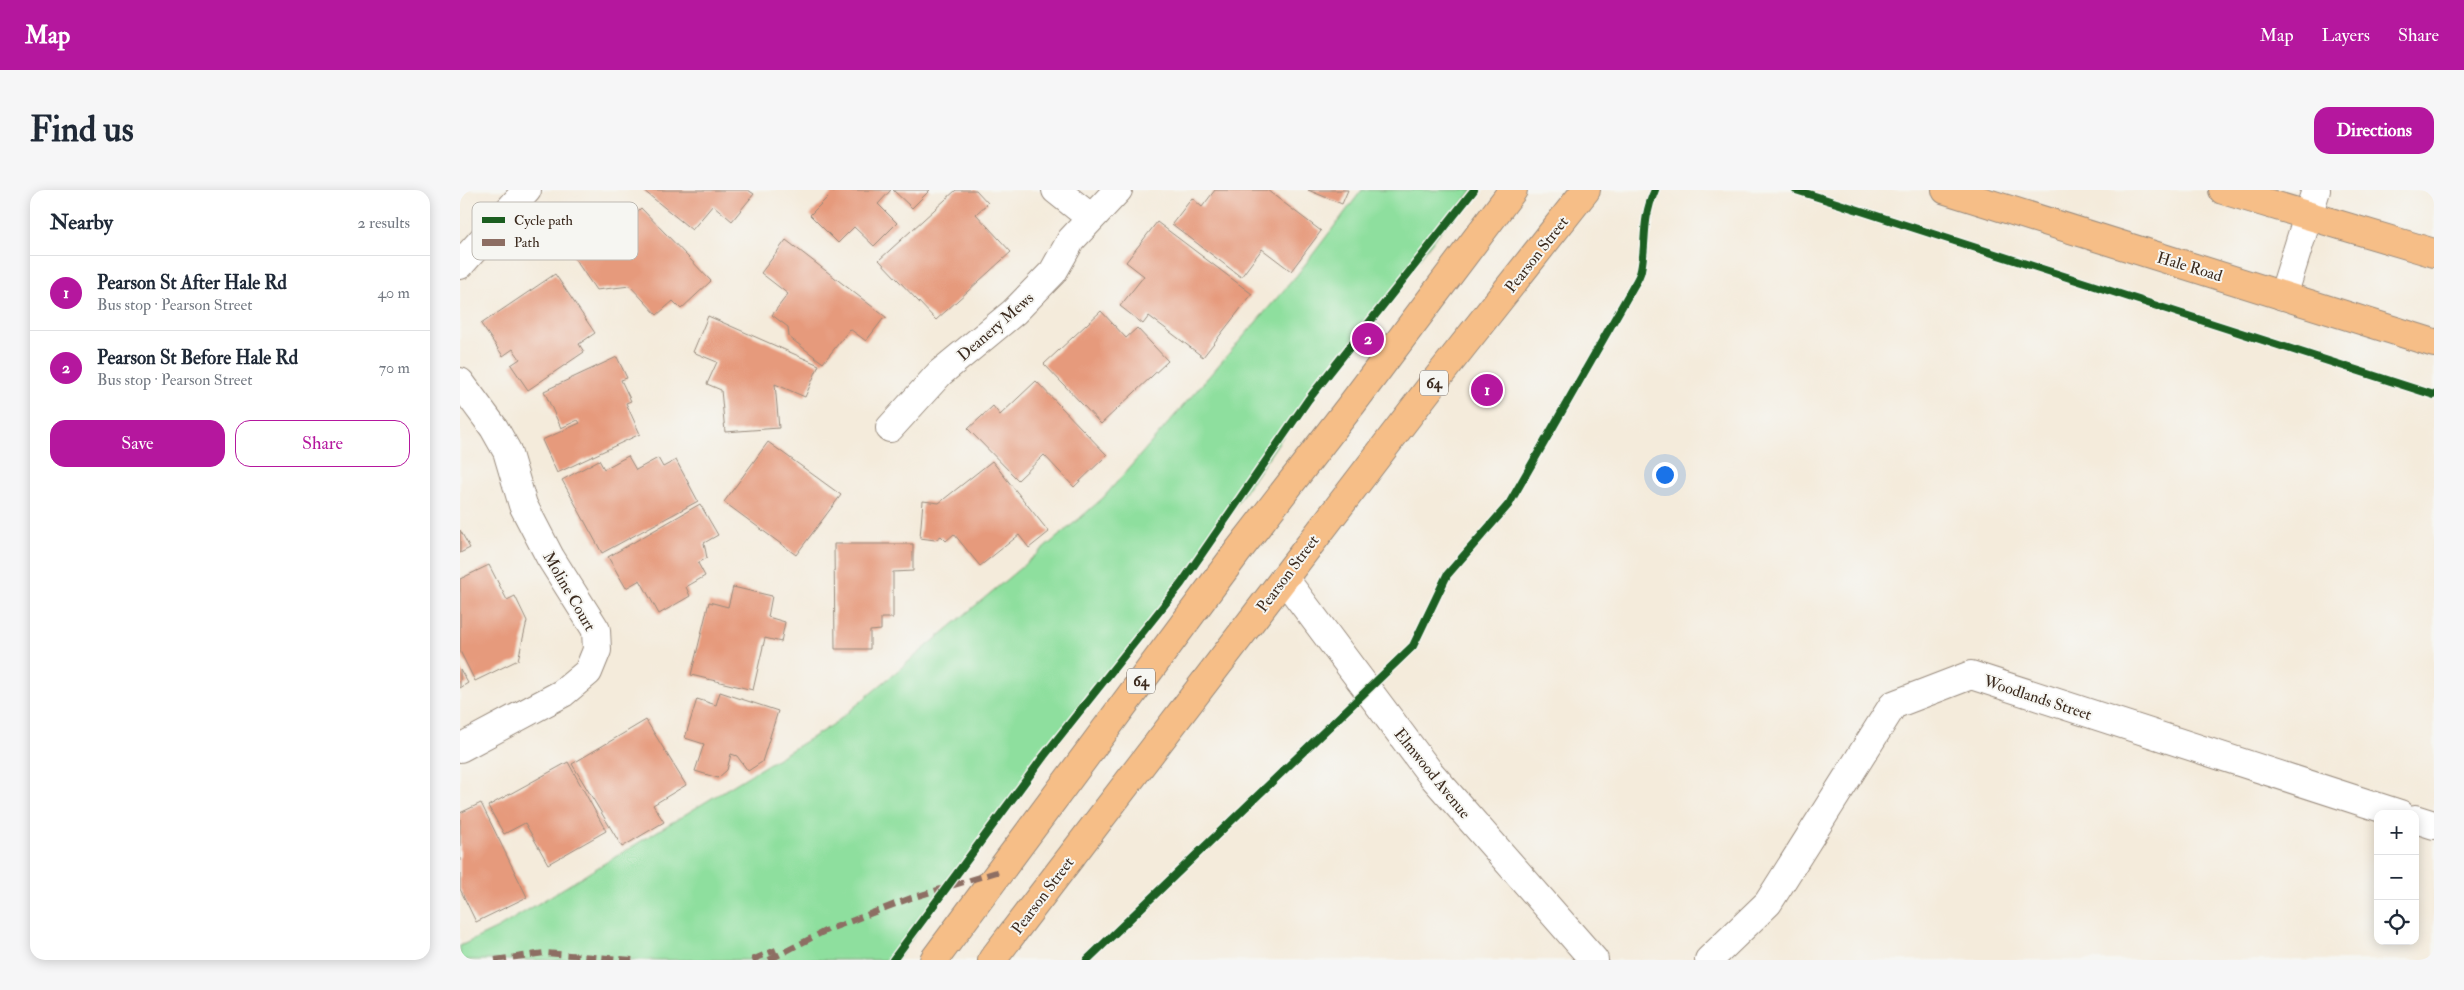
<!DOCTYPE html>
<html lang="en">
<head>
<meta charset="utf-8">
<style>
	body { margin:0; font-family:"IM FELL Double Pica",serif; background:#f6f6f7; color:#1f2937 }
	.controls { position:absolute; right:15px; bottom:15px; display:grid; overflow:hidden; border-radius:10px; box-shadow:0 2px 12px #0003 }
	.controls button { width:45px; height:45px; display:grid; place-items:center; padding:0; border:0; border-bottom:1px solid #e0e1e3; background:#fff; color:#1f2937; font:25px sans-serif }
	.you { position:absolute; left:1204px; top:284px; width:18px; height:18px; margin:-12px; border:4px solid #fff; border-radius:50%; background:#1a73e8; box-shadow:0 0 0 8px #1a73e833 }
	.badge { display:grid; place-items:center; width:32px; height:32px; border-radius:50%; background:#b5179e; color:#fff; font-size:16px; font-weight:700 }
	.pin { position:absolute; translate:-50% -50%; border:2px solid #fff; box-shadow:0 1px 5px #0006 }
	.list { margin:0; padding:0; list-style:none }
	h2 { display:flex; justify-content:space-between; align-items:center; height:65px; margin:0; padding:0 20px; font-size:21px }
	h2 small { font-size:16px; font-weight:400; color:#747a83 }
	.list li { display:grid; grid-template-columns:32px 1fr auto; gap:15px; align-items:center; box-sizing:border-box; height:75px; padding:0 20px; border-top:1px solid #e0e1e3 }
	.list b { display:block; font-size:19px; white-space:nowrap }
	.list p { margin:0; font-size:16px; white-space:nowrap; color:#747a83 }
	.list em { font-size:16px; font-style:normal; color:#747a83 }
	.actions { display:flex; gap:10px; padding:15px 20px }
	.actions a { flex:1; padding:11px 0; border:1px solid #b5179e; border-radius:15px; text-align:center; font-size:18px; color:#b5179e }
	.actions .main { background:#b5179e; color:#fff }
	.icon { flex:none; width:28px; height:28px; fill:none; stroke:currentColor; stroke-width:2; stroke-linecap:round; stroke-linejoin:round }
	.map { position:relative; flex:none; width:1974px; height:770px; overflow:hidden; border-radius:15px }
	header { display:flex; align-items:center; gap:30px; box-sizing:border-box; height:70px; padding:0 25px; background:#b5179e; color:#fff }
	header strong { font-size:24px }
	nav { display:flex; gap:28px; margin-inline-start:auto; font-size:18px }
	.intro { display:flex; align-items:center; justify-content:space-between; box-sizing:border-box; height:120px; padding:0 30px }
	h1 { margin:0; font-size:35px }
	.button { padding:12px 22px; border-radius:15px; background:#b5179e; color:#fff; font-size:18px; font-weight:700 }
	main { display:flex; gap:30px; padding:0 30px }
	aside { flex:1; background:#fff; border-radius:15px; box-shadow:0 2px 12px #0003 }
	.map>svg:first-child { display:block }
	.green { fill:#8edf9e; stroke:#64845e }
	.building { fill:#e69a7c }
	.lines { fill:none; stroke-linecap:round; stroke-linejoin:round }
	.street-casing { stroke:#988a7c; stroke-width:30 }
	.primary-casing { stroke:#988a7c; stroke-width:30 }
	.street { stroke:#fff; stroke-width:28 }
	.primary { stroke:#f6be87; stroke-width:28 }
	.quiet { stroke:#8d6e63; stroke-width:6; stroke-dasharray:12 6; stroke-linecap:butt }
	.cycleway-casing { stroke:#f6f6f2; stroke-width:11 }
	.cycleway { stroke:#1b5e20; stroke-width:8 }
	.labels { text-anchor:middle; stroke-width:4; stroke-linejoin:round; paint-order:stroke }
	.shield { fill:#f6f6f2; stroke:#73675e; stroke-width:1 }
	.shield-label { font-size:15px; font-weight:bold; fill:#3b2a1e }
	.street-label { font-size:16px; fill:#3b2a1e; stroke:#f6f6f2 }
	.key { fill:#f6f6f2; stroke:#beb9b2; stroke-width:1 }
	.key-label { font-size:14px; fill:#3b2a1e }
</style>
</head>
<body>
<header>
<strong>Map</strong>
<nav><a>Map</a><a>Layers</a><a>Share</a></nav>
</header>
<div class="intro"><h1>Find us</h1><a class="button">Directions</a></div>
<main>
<aside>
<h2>Nearby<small>2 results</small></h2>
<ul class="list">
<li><span class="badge">1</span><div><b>Pearson St After Hale Rd</b><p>Bus stop · Pearson Street</p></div><em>40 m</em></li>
<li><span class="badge">2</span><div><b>Pearson St Before Hale Rd</b><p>Bus stop · Pearson Street</p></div><em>70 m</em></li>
</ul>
<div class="actions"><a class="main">Save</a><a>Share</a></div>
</aside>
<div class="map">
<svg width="1974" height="770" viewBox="0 0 1974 770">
	<rect width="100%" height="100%" fill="#f6f6f2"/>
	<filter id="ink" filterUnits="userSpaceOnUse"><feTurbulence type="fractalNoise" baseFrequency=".02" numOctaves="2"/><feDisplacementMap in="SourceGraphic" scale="10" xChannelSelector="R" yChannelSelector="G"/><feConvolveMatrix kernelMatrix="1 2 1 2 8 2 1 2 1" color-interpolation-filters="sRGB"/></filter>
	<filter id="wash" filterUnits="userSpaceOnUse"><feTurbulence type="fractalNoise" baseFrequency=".0096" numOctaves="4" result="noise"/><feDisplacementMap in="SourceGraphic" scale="20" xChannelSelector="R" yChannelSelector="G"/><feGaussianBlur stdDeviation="1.12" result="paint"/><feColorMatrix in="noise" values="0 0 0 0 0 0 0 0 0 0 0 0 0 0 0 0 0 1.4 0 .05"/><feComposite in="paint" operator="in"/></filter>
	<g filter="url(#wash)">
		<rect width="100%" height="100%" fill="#f4ebdb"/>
		<!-- green -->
		<path class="green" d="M902,0H1013L848,210L721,394L584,566L491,692L437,770H0V756L38,738L374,534L620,328L643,308L837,85Z"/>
		<g id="blocks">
			<!-- building -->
			<path class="building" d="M183,0H288L294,4L272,31L253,15L232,40Z
				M375,0H431L418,14L437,33L414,56L394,37L378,53L350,25Z
				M433,0H470L452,18Z
				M496,0H516L528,13L516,24L551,62L476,130L419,70Z
				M755,0H807L861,41L831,81L802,59L781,87L712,34L732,8L742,17Z
				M848,0H888L882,14Z
				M181,18L251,91L221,119L213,111L197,125L170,96L136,100L102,50L133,30L140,42H156Z
				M697,32L792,104L743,167L689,126L683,134L660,116L684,86L666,72Z
				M326,50L427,128L423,129L406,151L390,139L363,173L329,147L328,137L312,125L328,104L301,83Z
				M95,84L135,143L119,154L124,162L68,200L51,175L60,169L53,159L43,166L21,134Z
				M641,121L666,148L677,138L708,171L641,234L584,174Z
				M248,126L359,175L345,207L315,194L319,238L265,242L261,200L247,194L257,172L233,162Z
				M157,167L167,188L161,190L171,211L166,213L180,244L97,283L82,250L120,233L118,230L101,238L84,201Z
				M576,191L647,265L614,297L584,265L558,290L508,239L533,216L540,225Z
				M308,252L381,305L336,365L264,312Z
				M168,266L176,280L198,268L203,277L216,270L238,311L142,363L102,290L139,270L144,279Z
				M532,271L589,342L569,358L559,345L520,376L494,344L486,351L481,346L475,350L460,348L463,311L479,313Z
				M240,314L258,345L244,353L247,368L238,373L245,386L226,397L230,406L199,424L180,390L166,398L148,367Z
				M0,340L10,358L0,363Z
				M374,354H453V381L433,382V428H421V440L410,441V459H375Z
				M29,375L47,410L55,406L67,431L58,470L15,491L0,461V389Z
				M273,397L312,406L308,427L325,432L321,452L305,448L293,500L231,485L249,412L268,417Z
				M0,479L8,493L0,498Z
				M260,502L318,521L302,572L288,581L277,566L271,564L267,580L258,588L235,581L244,554L225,548L237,509L256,515Z
				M186,530L226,595L193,615L204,632L162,657L112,574Z
				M108,572L146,641L88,674L65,633L44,644L28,616Z
				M21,613L67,707L16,732L0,699V623Z"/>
		</g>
	</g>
	<g filter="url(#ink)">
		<use href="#blocks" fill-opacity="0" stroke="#988a7c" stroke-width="1"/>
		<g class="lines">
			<!-- street casing -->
			<g class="street-casing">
				<path id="street" d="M596,0L631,28
					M0,75L67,0
					M1823,106L1856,0
					M0,192L34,238L47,261L63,315L90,367L136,440L137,460L128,482L103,503L0,558
					M430,238L480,183L554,122L593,82L611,50L658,0
					M824,388L970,583L1134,770
					M1955,629L1974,635
					M1249,770L1308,713L1433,515L1511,485L1940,624"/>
			</g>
			<!-- primary casing -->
			<g class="primary-casing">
				<path id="primary" d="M1486,0L1974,153
					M1763,0L1974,63
					M474,770L778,361L892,214L1053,0
					M532,770L975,191L1126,0"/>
			</g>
			<!-- street -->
			<use href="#street" class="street"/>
			<!-- primary -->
			<use href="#primary" class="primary"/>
			<!-- quiet -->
			<path class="quiet" d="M35,770L84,763L173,770
				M292,770L316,760
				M309,770L365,741L451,708L540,681"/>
			<!-- cycleway casing -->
			<g class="cycleway-casing">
				<path id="cycleway" d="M1336,0L1974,205
					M433,770L584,566L721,394L848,210L1014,0
					M627,770L953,456L987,385L1049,314L1173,97C1176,92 1180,86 1181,80C1187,50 1181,30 1195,0"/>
			</g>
			<!-- cycleway -->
			<use href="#cycleway" class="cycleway"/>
		</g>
	</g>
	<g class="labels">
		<!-- shield labels -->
		<g class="shield">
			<rect x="960" y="180.5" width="28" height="25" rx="4"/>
			<rect x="667" y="478.5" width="28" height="25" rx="4"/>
		</g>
		<g class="shield-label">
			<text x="974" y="198">64</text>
			<text x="681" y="496">64</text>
		</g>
		<!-- street labels -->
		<g class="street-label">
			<text transform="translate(1076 64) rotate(-52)" y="6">Pearson Street</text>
			<text transform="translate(1730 76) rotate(17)" y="6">Hale Road</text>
			<text transform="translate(535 136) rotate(-41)" y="6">Deanery Mews</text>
			<text transform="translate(827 383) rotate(-53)" y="6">Pearson Street</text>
			<text transform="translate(110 401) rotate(60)" y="6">Moline Court</text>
			<text transform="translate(1578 507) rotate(18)" y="6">Woodlands Street</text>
			<text transform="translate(973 583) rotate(51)" y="6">Elmwood Avenue</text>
			<text transform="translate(582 705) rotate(-53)" y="6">Pearson Street</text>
		</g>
	</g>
	<!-- legend -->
	<rect x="12" y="12" width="166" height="58" rx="8" class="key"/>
	<rect x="22" y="27" width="23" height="6" fill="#1b5e20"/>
	<rect x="22" y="49" width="23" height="7" fill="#8d6e63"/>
	<g class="key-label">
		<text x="54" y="35">Cycle path</text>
		<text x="54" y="57">Path</text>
	</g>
</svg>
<div class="controls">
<button>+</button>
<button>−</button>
<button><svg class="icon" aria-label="locate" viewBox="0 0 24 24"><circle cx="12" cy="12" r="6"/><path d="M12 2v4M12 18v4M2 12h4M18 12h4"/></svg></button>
</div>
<div class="you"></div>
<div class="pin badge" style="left:1027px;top:200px">1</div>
<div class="pin badge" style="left:908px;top:149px">2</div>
</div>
</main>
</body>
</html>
